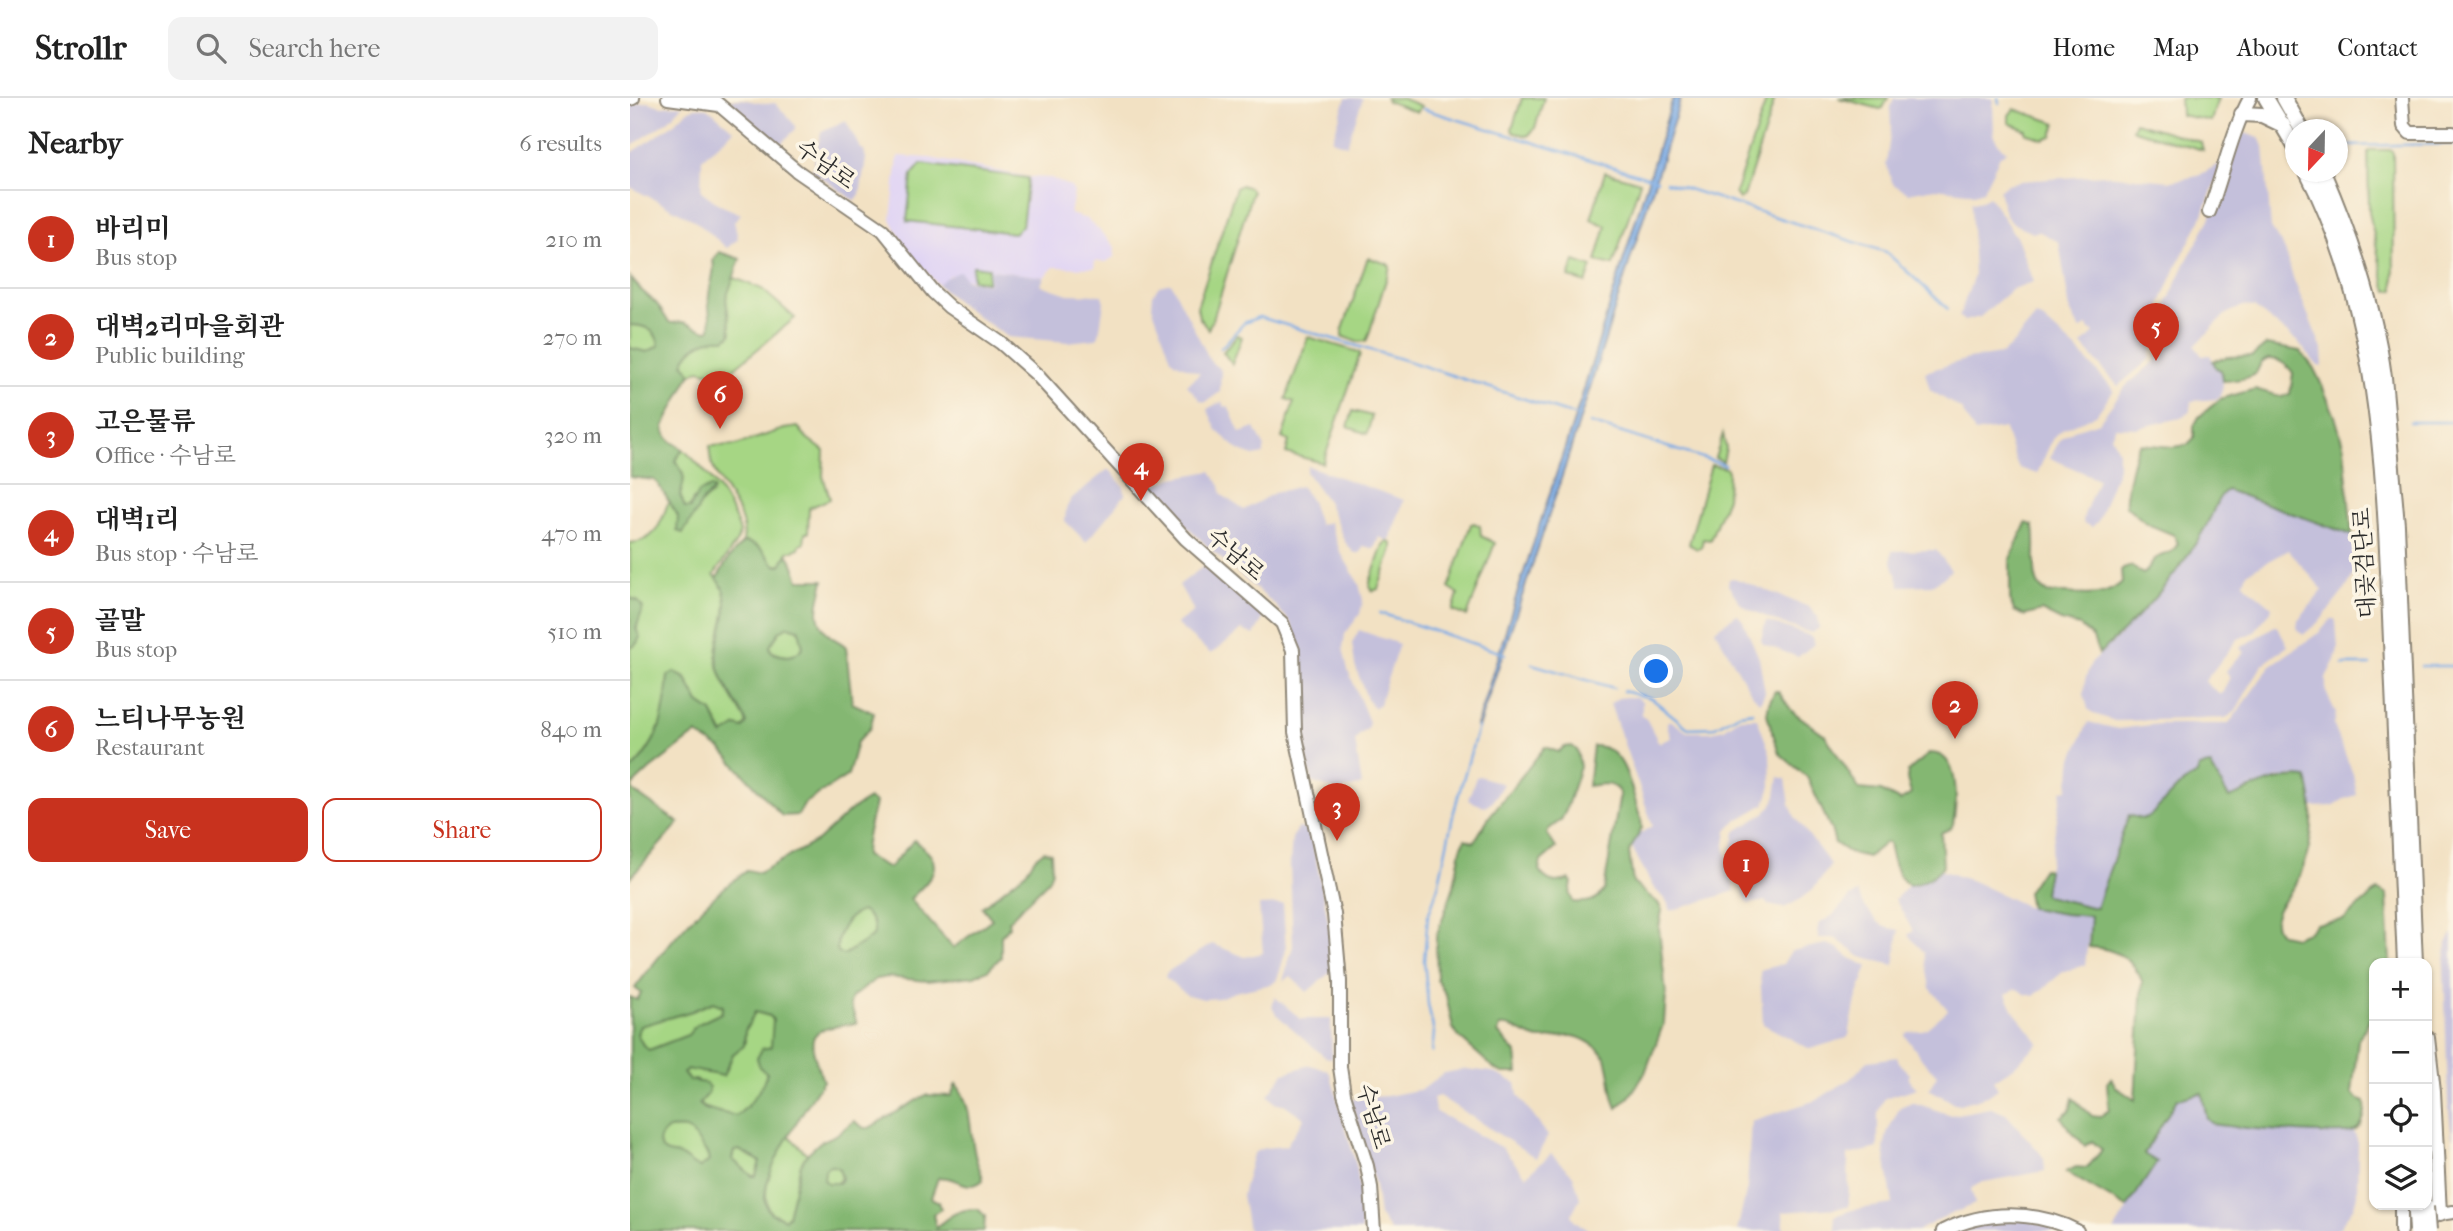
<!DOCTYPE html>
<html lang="en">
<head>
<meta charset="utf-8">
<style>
	body { margin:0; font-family:"IM FELL French Canon","Noto Serif KR",serif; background:#f2f2f2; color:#222 }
	.controls { position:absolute; right:21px; bottom:21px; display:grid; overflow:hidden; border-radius:14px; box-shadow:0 2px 5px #0004 }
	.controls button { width:63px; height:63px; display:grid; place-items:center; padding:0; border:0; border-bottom:2px solid #e0e0e0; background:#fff; color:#222; font:35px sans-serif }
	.compass { position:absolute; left:1655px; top:21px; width:63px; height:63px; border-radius:50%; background:#fff; box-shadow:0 2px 5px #0004; rotate:202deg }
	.you { position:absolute; left:1027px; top:574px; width:24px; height:24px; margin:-18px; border:5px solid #fff; border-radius:50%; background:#1a73e8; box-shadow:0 0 0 10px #1a73e833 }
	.badge { display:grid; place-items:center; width:46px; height:46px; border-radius:50%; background:#c8321e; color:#fff; font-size:23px; font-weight:700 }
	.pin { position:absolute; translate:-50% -58px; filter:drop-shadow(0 2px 4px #0008) }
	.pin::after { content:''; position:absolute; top:37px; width:24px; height:21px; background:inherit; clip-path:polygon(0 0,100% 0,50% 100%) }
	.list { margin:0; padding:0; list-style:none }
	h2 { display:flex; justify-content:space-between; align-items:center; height:91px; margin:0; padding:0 28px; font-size:30px }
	h2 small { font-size:23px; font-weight:400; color:#767676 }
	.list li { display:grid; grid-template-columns:46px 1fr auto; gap:21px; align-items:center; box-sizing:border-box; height:98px; padding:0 28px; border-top:2px solid #e0e0e0 }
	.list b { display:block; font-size:26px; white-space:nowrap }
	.list p { margin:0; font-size:23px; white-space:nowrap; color:#767676 }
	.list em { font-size:23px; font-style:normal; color:#767676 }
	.actions { display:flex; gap:14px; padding:21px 28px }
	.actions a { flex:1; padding:16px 0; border:2px solid #c8321e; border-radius:14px; text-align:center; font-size:24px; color:#c8321e }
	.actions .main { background:#c8321e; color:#fff }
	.icon { flex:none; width:38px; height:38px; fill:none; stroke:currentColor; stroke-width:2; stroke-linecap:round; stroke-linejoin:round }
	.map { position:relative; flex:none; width:1823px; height:1133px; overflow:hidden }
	header { display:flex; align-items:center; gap:42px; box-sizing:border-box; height:98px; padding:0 35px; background:#fff; border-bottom:2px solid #e0e0e0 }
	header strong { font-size:33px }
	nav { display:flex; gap:38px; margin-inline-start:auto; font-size:24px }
	.search { width:490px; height:63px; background:#f2f2f2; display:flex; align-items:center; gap:18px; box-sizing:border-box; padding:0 24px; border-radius:14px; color:#767676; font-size:26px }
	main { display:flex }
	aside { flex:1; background:#fff }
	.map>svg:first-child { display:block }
	.built { fill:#e0d4f4 }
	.industrial { fill:#c4c0db }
	.green { fill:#a6d684; stroke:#688058; stroke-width:2 }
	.forest { fill:#84b772; stroke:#58714e; stroke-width:2; fill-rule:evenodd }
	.water { fill:#7aaae5; stroke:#526a88; stroke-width:2 }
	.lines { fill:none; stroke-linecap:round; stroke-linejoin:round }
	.stream { stroke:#7aaae5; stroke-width:2.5 }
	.minor-casing { stroke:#8e8677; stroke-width:16 }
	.major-casing { stroke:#8e8677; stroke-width:18 }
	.minor { stroke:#fff; stroke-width:12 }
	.major { stroke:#fff; stroke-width:14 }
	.major-bridge-casing { stroke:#8e8677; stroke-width:18; stroke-linecap:butt }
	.major-bridge { stroke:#fff; stroke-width:14 }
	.labels { text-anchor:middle; stroke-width:7; stroke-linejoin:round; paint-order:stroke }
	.street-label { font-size:23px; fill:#2b2b2b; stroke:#fcf5e5 }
</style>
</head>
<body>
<header>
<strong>Strollr</strong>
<div class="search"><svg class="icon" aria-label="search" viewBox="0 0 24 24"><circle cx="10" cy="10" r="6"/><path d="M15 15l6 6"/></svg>Search here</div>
<nav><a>Home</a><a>Map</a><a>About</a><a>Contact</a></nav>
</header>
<main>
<aside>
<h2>Nearby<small>6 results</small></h2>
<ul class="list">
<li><span class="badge">1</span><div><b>바리미</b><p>Bus stop</p></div><em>210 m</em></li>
<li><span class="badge">2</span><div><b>대벽2리마을회관</b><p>Public building</p></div><em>270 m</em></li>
<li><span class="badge">3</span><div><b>고은물류</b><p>Office · 수남로</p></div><em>320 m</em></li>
<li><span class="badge">4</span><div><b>대벽1리</b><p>Bus stop · 수남로</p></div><em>470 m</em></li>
<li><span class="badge">5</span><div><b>골말</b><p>Bus stop</p></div><em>510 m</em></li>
<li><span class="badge">6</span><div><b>느티나무농원</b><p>Restaurant</p></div><em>840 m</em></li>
</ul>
<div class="actions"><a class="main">Save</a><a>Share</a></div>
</aside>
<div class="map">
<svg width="1823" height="1133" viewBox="0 0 1823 1133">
	<rect width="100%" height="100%" fill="#fcf5e5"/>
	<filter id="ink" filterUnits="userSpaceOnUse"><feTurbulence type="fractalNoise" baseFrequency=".0143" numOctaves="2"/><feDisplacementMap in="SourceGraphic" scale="14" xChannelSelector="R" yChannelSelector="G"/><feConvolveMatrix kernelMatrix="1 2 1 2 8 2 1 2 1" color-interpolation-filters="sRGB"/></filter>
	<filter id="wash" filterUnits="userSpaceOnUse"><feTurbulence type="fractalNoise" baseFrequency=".00686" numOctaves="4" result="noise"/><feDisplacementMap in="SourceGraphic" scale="28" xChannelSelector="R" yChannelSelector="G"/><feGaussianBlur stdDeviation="1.57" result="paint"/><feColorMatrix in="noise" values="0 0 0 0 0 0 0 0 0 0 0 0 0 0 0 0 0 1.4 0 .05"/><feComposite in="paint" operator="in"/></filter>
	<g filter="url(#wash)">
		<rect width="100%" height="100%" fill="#f2e1c3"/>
		<!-- built -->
		<path class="built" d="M268,58L300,60L400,79L421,80L441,89L444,94L440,116L457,121L469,132L485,149L484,159L476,164L465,163L464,170L424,169L414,179L362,172L359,186L320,177L308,187L276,151L261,121Z"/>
		<!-- industrial -->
		<path class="industrial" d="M716,0H733L717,47L702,42Z
			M1264,0H1363L1364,38L1370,48L1377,53L1370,58L1353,92L1345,95L1305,90L1278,95L1263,86L1256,67L1261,29L1260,10Z
			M111,1L136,6L145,5L166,28V31L148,48L94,4L96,2Z
			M19,4L30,8L53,7L39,22L0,49V7Z
			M66,9L78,10L104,32L72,61L71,93L90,107L111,116L104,123L108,141L97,150L64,122L0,89V56L41,28L59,12Z
			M216,23L230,50L234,52L236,61L230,96L225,103L182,73L191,34Z
			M1615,35L1629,40L1634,48L1641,130L1655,152L1663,180L1692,251L1693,269L1688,268L1668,244L1624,209L1613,208L1596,216L1565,248L1572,258L1580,257L1586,269L1591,272L1593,289L1590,298L1586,301L1562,303L1560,313L1551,320L1507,330L1485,329L1481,338L1488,352V370L1468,423L1462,429L1453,425L1454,417L1468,381L1420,360L1431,340L1444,332L1469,324L1496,288L1526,262L1538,203L1556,164L1580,121L1609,40Z
			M1587,67L1591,68L1571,122L1547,167L1531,205L1520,261L1488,288L1452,247L1464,235L1456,228L1450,232L1440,213L1429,144L1408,133L1403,135L1380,124L1375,116L1369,92L1377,86L1391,83L1474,77L1541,83L1568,78Z
			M1359,98L1388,142L1403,184L1382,191L1350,219L1334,223L1329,218L1344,178L1341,104L1352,103Z
			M361,172L414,179L411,187L438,196L472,197L474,204L469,237L466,241L438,244L378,239L334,209L308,187L314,181L330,173L336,182L359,186Z
			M541,185L581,264L591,272L590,294L576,304L571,303L557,287L570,275L544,264L541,260L522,208L523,197L529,188Z
			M1406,218L1414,222L1447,252L1484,292L1466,317L1433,331L1423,340L1407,376L1389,370L1387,367L1374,330L1345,335L1331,311L1300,292L1295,274L1338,261L1371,256L1380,249Z
			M592,304L595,309L598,308L610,335L625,330L634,348V356L624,358L610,353L588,334L577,311Z
			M678,368L774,402L759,443L749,439L744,451L734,448L729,456L723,454L715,444L697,403L676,374Z
			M477,372H480L494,389L495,397L456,444L435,423L436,411L441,401Z
			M581,373L590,388L592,397L614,412L644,395L671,388L681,403L689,427L699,424L710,453L729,486L733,502L730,516L715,536L713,550L718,572L739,624L737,632L730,636L725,643L732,687L708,693L682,684L670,627L672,564L670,548L660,524L645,507L579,450L523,394L521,391L524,388L543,380Z
			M1597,392L1708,431L1728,441L1732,460L1717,489L1691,522L1673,537L1667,530L1668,522L1693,492L1658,452L1617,475L1614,484L1617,488L1642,509L1640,514L1624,534L1608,541L1575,583L1579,588L1589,595H1592L1600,579L1596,573L1604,563L1614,555L1610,550L1646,527L1658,548L1632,567L1605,614L1596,620L1485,623L1464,616L1458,611L1454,596L1455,582L1461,565L1490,538L1550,467L1576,428L1590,398Z
			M1306,452L1321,472L1313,480L1302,487L1270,488L1261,461L1262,453Z
			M574,468L634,519L624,537L612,532L581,556L546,526L564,513L549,487Z
			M1104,480L1179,509L1188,519L1189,530L1182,535L1150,525L1117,510L1111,506L1098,487L1099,481Z
			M1107,516L1113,523L1129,560L1135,594L1130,605L1121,595L1085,532Z
			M1701,521H1705L1706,524L1708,551L1705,562L1696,580V594L1706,615L1704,628L1723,676L1727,697L1714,701L1703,708L1682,709L1677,680L1665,678L1648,680L1599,700L1594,693L1567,676L1548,689L1520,718L1512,721L1485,753L1466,810L1416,798L1414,795L1432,692L1438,691L1443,660L1458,624L1488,631L1529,626H1599L1640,568L1690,534Z
			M1136,523L1178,537L1183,541L1184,546L1168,559L1133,546L1131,542Z
			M729,532L769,546L749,606L745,610L742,609L737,601L725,567L722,545Z
			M997,599H1006L1012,603V617L1017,622L1029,645L1041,640L1037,628V624L1040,622L1057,634H1081L1094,631L1110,620H1127L1140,655L1141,688L1135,706L1106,723L1097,733L1095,747L1097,761L1105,793L1041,813L1037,804L1023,789L1001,748L1008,737L1023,728L980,606L988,600Z
			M849,678L873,686L862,704L855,709L838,702L846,679Z
			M1149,679L1156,681L1160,706L1165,719L1201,767L1183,791L1169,802L1154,810L1138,807L1135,803L1118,806L1105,775L1101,756L1105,734L1135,715L1145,703Z
			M668,730L678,731L681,735L700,832L703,872L677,894L661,878L653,883L663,848L660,766L662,740Z
			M1310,772L1345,784L1400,810L1434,816L1461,818L1455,867L1433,874L1404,898L1395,896L1387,891L1376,896L1385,915L1408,943V946L1382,970L1363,982L1368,991L1357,998L1330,1006L1324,1005L1299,991L1307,977L1293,963L1275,937L1278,934L1291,933L1297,930L1318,912L1300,890L1294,854L1278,837L1283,833L1265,801L1279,787H1284Z
			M1228,795L1232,805L1245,821L1254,829L1269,832L1264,867L1231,859L1205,840H1189L1187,833L1189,826L1202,818L1220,799Z
			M653,806L656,852L650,873L646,883L642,886L605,894L589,900L574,901L557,897L537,881L535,879L537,874L582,846L615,859L633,855L629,807Z
			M1823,835V1048L1818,1003L1814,870L1817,845Z
			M1196,846L1206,849L1220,860L1238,868L1226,902L1219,937L1217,940L1180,951L1133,926L1130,874L1133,871L1153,866L1161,853Z
			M645,899L671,921H701L702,961L695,959L648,918L642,909Z
			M1267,959L1270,966L1280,976L1278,981L1287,990L1255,1000L1252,1005L1248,1015V1050L1218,1057L1219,1109L1153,1114L1154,1133H1107L1117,1090L1121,1023L1187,1002L1220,981L1238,963Z
			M680,967L698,972L701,978L727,1070L732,1113L731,1133H618L612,1097L622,1059L625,1054L634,1050L656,1048L674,1020L654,1006H646L638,997L654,975Z
			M836,971L862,974L886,985L888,997L918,1038L906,1060L809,998L803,1000L805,1013L872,1050L896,1078L921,1056L943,1077L950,1100L941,1117L945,1123L960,1133H760L749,1117L745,1087L721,1003L726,1000L757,998L793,991L814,975Z
			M1572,995L1577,1021L1583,1026L1715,1035L1724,1033L1728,1045L1727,1097L1724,1108L1710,1129L1705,1133H1484L1526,1064L1514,1056L1547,1001Z
			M1282,1004L1321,1017L1361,1010L1376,1016L1411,1056L1414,1061L1415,1073L1348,1085L1341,1091L1345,1106L1309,1121L1288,1133H1206L1204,1118L1222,1112L1263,1106L1254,1051L1257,1035L1270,1009Z
			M1396,1122L1437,1133H1326L1360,1123Z"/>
		<!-- green -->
		<path class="green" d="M756,0H771L791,8L787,14L757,3Z
			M892,0H914L905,30L898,38L883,34L882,31Z
			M1137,0L1143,1L1144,4L1114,98L1109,101L1105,95Z
			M1209,0H1258L1253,10L1250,11Z
			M1550,0H1588L1581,23L1551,17Z
			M1384,11L1426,25L1422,38L1413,41L1396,35V32L1379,25V17Z
			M1505,24L1571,44L1573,52L1504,32L1502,31Z
			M1741,52H1761L1763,55L1764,192L1758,193L1755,188L1739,114L1738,54Z
			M291,66L398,80L392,128L384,135L277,123L282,77Z
			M975,74L1010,84L983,167L966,163L976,128L961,121Z
			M611,87L620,90L622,94L584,218L578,231L569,219L567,209L606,90Z
			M739,160L758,166L760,169L738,239L736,243L727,244L712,238V234L737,162Z
			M945,163L962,169L956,185L939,179Z
			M343,168L359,170L357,184L342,182Z
			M102,179L132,191L165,220L95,278L69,272L60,277L59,272L53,266C59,248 77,239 95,241L101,236L96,201Z
			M0,227C14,227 28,232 29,248L17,254L0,250Z
			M607,237L612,239L602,266L593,254Z
			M678,239L729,254L730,256L693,365L656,355L659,343L652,340L664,304L656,301Z
			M723,313L742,318L737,336L718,329Z
			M168,329L177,340L194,353L193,378L200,401L179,410L178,435H175L174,446H170L169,450L158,454L151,467H144C137,457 126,445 113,444C120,408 76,383 80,348L106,347L154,331Z
			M1093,336L1096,350L1093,364L1085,360Z
			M53,351C80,377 98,398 110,434L107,443L84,477C110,502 86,531 87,560C88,582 107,605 117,624L113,630L94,637L82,614L69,605L56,580L38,578C35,618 30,644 0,673V551L7,545C6,531 9,518 8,503L0,500V445C27,443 31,425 39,402L48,418L59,424L73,403L83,395L63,401L59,411L55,410L50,397C55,383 56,375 45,363Z
			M1081,367L1096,370L1098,373L1097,400L1080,442L1073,441L1071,450L1067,451L1059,446Z
			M844,425L850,428L851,438L865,445L837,518L823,513L828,496L819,490L841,426Z
			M757,443L762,446V451L748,491L743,493L740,489V484L753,447Z
			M158,528L169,531L173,549C164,561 153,559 141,553L140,548L150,533Z
			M231,812C240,817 247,828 243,838L215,856H210L207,852C206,837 216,818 231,812Z
			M83,904L93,908L91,915L66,927L58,937L19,952L13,947L7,936L10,928L62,913Z
			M125,914L140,918L143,922V946C136,955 137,966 136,977C135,992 117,1010 106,1018C98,1017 75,1011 69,1006L68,982H60L53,975L57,971L96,974L103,956L115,944V933Z
			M39,1031C45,1031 52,1029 57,1031C64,1033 78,1055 79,1063L70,1071C62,1067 57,1063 50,1059C45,1055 39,1057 34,1053C24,1046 31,1036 39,1031Z
			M158,1037L177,1056L171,1066L158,1118L155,1121L140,1114C128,1091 146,1058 158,1037Z
			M109,1052L130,1063L126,1078H122L102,1061L104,1053Z
			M193 1077a9 9 0 1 1 18 0a9 9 0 1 1-18 0Z"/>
		<!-- forest -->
		<path class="forest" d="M89,154L110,161L96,201L101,236L95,241C77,239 59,249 53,266L59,272L60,277L34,328C35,342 43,344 53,351L45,363C56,376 55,382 50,397L55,410H60L69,394L81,389L84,392L73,403L53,435L47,433L48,418L28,386L24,382L0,379V250L17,254L29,248C27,232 14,227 0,227V179L11,192L27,206L38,223L41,225L53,224L76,233L80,231C82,219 77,208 79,197C80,184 86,175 83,162Z
			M1636,247L1670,253L1683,269L1689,281L1705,318L1714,350L1722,437L1597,392C1586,399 1583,417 1576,428C1549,476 1509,520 1469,556L1463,540L1450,528L1431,523L1411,513L1394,518L1384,513L1380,501V461L1396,425L1403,427C1410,443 1396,488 1417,494C1426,496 1436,494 1445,496C1462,498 1479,497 1492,484L1491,472L1501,468L1513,476C1520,472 1519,467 1524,462C1534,453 1541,460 1548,445L1544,437L1517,426L1496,408C1494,399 1504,352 1510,346L1543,349L1557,347L1564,340V328L1569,319L1590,301L1625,291L1652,299L1660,296L1663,275C1657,266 1640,254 1631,266C1628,269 1628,273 1625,276C1618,281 1601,283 1592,283L1591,272L1586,270L1583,263L1597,259L1622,258Z
			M113,444C136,447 134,459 147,468L151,467L157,456L163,465L169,482H194C190,504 181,518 198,536C203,542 211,543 216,549L222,605L244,615L240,630L227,644L218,677L175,705L168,717L152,718L91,651L66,636L20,671L2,688L3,693L49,725L0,780V673C30,644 35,618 38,578L44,574L55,580L69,605L82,614L93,637L107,628L113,630L117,625C108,605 91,586 88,565C83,537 109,510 87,480L99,460ZM158,528L169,531L173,549C164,561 154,559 141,554L140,548L150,533Z
			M0,500L8,503L13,510L6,531L10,539L7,545L0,551V580Z
			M1145,593H1148L1162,613L1195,637L1229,691L1251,693L1270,703L1281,696L1277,681L1278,673L1300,655C1331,655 1327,705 1323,726L1321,730L1311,735L1313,768C1305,778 1292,786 1279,787C1265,779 1262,760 1259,745L1256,744L1238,759L1220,755L1205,745L1201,731L1177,679L1149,655L1137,616L1139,605Z
			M942,648L947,652L950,669L935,714L931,722L919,731L917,736L926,750L911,763L909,772C916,784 927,787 939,781L942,784L940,796L943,804C956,805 967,804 974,792L990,696C983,683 972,686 958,688L963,648C998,647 1001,696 1011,721L1012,730L999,754L1003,785L1028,805L1032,812L1029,830L1036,896L1034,924L1015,975L999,999L987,1010C976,987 986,961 963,947C957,943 950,939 943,938C932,937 921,941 911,941C896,940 885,926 870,928L868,935L886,955L888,975H873L866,972L829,939L823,930L816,897L807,882L806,839L824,788L831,750L835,741L844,744L859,719L915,649L928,654L934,649Z
			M1580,667L1599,700C1625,690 1648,676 1677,680C1687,715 1683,756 1664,788C1658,798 1646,809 1645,821C1644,828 1647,832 1651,836L1665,839L1680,833L1686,826L1713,822L1748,792L1757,797L1760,865H1744V914L1728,942L1722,995L1727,1001L1735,1004C1736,1014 1734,1028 1724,1033C1713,1040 1601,1029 1583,1026L1577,1021L1572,995L1547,1001L1514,1056L1527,1064L1497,1110L1436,1074L1446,1069L1457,1070L1472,1052L1462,1043L1455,1048L1437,1028L1431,1019L1440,1012L1443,1000L1462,1018L1469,1019L1479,1012L1477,985L1481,980L1486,989L1505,1002L1512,883C1503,860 1483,850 1459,849L1461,818L1434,816L1400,810L1397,794L1413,770L1418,772L1414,795L1416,798L1466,810L1499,717L1512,721L1520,718L1548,689L1567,676L1569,669Z
			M239,701L245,705C241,724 235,738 235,758L259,770L284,742C289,747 297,752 301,758C312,774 290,791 280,801L323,850L362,821L352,809L396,774L405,760L414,753L421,755L422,773L418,783L378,823L379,829L371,838V859L358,872L344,878L297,883L257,879L246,881L222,899L220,906L227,925C176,932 175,934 193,983C180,1003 117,1092 140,1114C143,1117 151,1119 155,1121L158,1118L171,1066L177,1056L190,1044L206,1037L224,1023L234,1030H239L296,997L321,998L326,986C343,1007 339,1036 346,1061C348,1069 352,1074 353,1082C337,1096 326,1076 308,1080L301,1100L309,1104L311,1111L303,1116L306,1130C318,1118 330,1110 348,1111L355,1118L354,1133H0V899L7,902L11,895L5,890C37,847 73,802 118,772L129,775L187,743L221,712ZM231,813C240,817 247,828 243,838L215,856H210L207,852C206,837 216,818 231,813ZM83,904L93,908L91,915L66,927L58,937L19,952L13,947L7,936L10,928L62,913ZM125,914L140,918L143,922L141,949L132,951L127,960L130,970L137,975C132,991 120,1008 106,1018L75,1011L69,1006L78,996L79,989L75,985L59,982L53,975L57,971L93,978L103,956L114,948L115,933ZM39,1031C57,1030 58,1029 68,1043C73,1051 78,1053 79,1063L70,1070C59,1066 59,1062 51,1058C46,1055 40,1057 35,1054C24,1046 31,1036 39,1031ZM109,1052L130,1063L126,1078H122L102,1061L104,1053ZM200,1067L209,1070L212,1081L209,1085H198L194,1082L195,1072Z"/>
		<!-- water -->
		<path class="water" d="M1043,0H1051L935,369L848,630L846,629L891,483L951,301Z"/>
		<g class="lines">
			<!-- stream -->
			<path class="stream" d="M1368,0L1369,5
				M793,11L1027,82
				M1709,48L1823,46
				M1036,84L1256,154L1318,211
				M591,250L614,225L629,219L781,264L947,318
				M1780,324H1823
				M960,325L1095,367
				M750,515L875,556
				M902,566L984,590
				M1713,567H1740
				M1791,568H1823
				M993,593L1021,600L1058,630L1085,629L1109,616L1123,614
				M802,954L804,935L798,906L794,862L798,818L808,789L824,713L848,629"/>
		</g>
	</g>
	<g filter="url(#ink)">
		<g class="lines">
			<!-- minor casing -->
			<g class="minor-casing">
				<path id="minor" d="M38,0L89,7
					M81,0L167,73L253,132L303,194L319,209L371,245L406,276L556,441L652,525L663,552L665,634L704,816L710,883V969L714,996L737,1068L741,1089L744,1133
					M1772,0L1774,28L1780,35H1823
					M0,1L3,0
					M1579,114C1593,77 1601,35 1620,0
					M1771,1107V1133
					M1800,1121L1809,1116L1823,1114
					M1313,1133C1355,1112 1405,1112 1447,1133"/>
			</g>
			<!-- major casing -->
			<g class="major-casing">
				<path id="major" d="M1636,0L1666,50
					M1654,0L1672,32
					M1612,16L1632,17L1653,27
					M1677,74C1752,221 1754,382 1761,543C1765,650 1771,758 1775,865
					M1693,74C1721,139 1745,209 1754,279L1767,427L1785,865
					M1797,940L1803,993L1809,1116"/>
			</g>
			<!-- minor -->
			<use href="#minor" class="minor"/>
			<!-- major -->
			<use href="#major" class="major"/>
			<!-- major-bridge casing -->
			<g class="major-bridge-casing">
				<path id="major-bridge" d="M1796,1109L1798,1133
					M1786,1115L1787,1133"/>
			</g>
			<!-- major-bridge -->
			<use href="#major-bridge" class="major-bridge"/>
		</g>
	</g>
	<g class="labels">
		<!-- street labels -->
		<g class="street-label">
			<text transform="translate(196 66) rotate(36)" y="8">수남로</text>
			<text transform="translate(606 456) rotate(41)" y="8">수남로</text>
			<text transform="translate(1734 465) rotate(-93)" y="8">대곶검단로</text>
			<text transform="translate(744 1018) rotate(74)" y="8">수남로</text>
		</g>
	</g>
</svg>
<div class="controls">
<button>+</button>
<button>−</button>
<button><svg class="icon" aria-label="locate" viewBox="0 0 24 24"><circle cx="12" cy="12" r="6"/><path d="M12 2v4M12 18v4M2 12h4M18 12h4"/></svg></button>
<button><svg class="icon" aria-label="layers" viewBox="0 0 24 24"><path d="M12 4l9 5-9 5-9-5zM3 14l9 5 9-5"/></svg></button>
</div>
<svg class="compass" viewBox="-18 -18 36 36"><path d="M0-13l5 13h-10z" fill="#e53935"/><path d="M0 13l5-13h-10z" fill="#767676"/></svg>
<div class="you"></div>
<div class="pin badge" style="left:1116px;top:800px">1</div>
<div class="pin badge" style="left:1325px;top:641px">2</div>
<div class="pin badge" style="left:707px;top:743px">3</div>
<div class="pin badge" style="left:511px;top:403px">4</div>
<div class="pin badge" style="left:1526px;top:263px">5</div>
<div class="pin badge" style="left:90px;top:331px">6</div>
</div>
</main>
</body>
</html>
